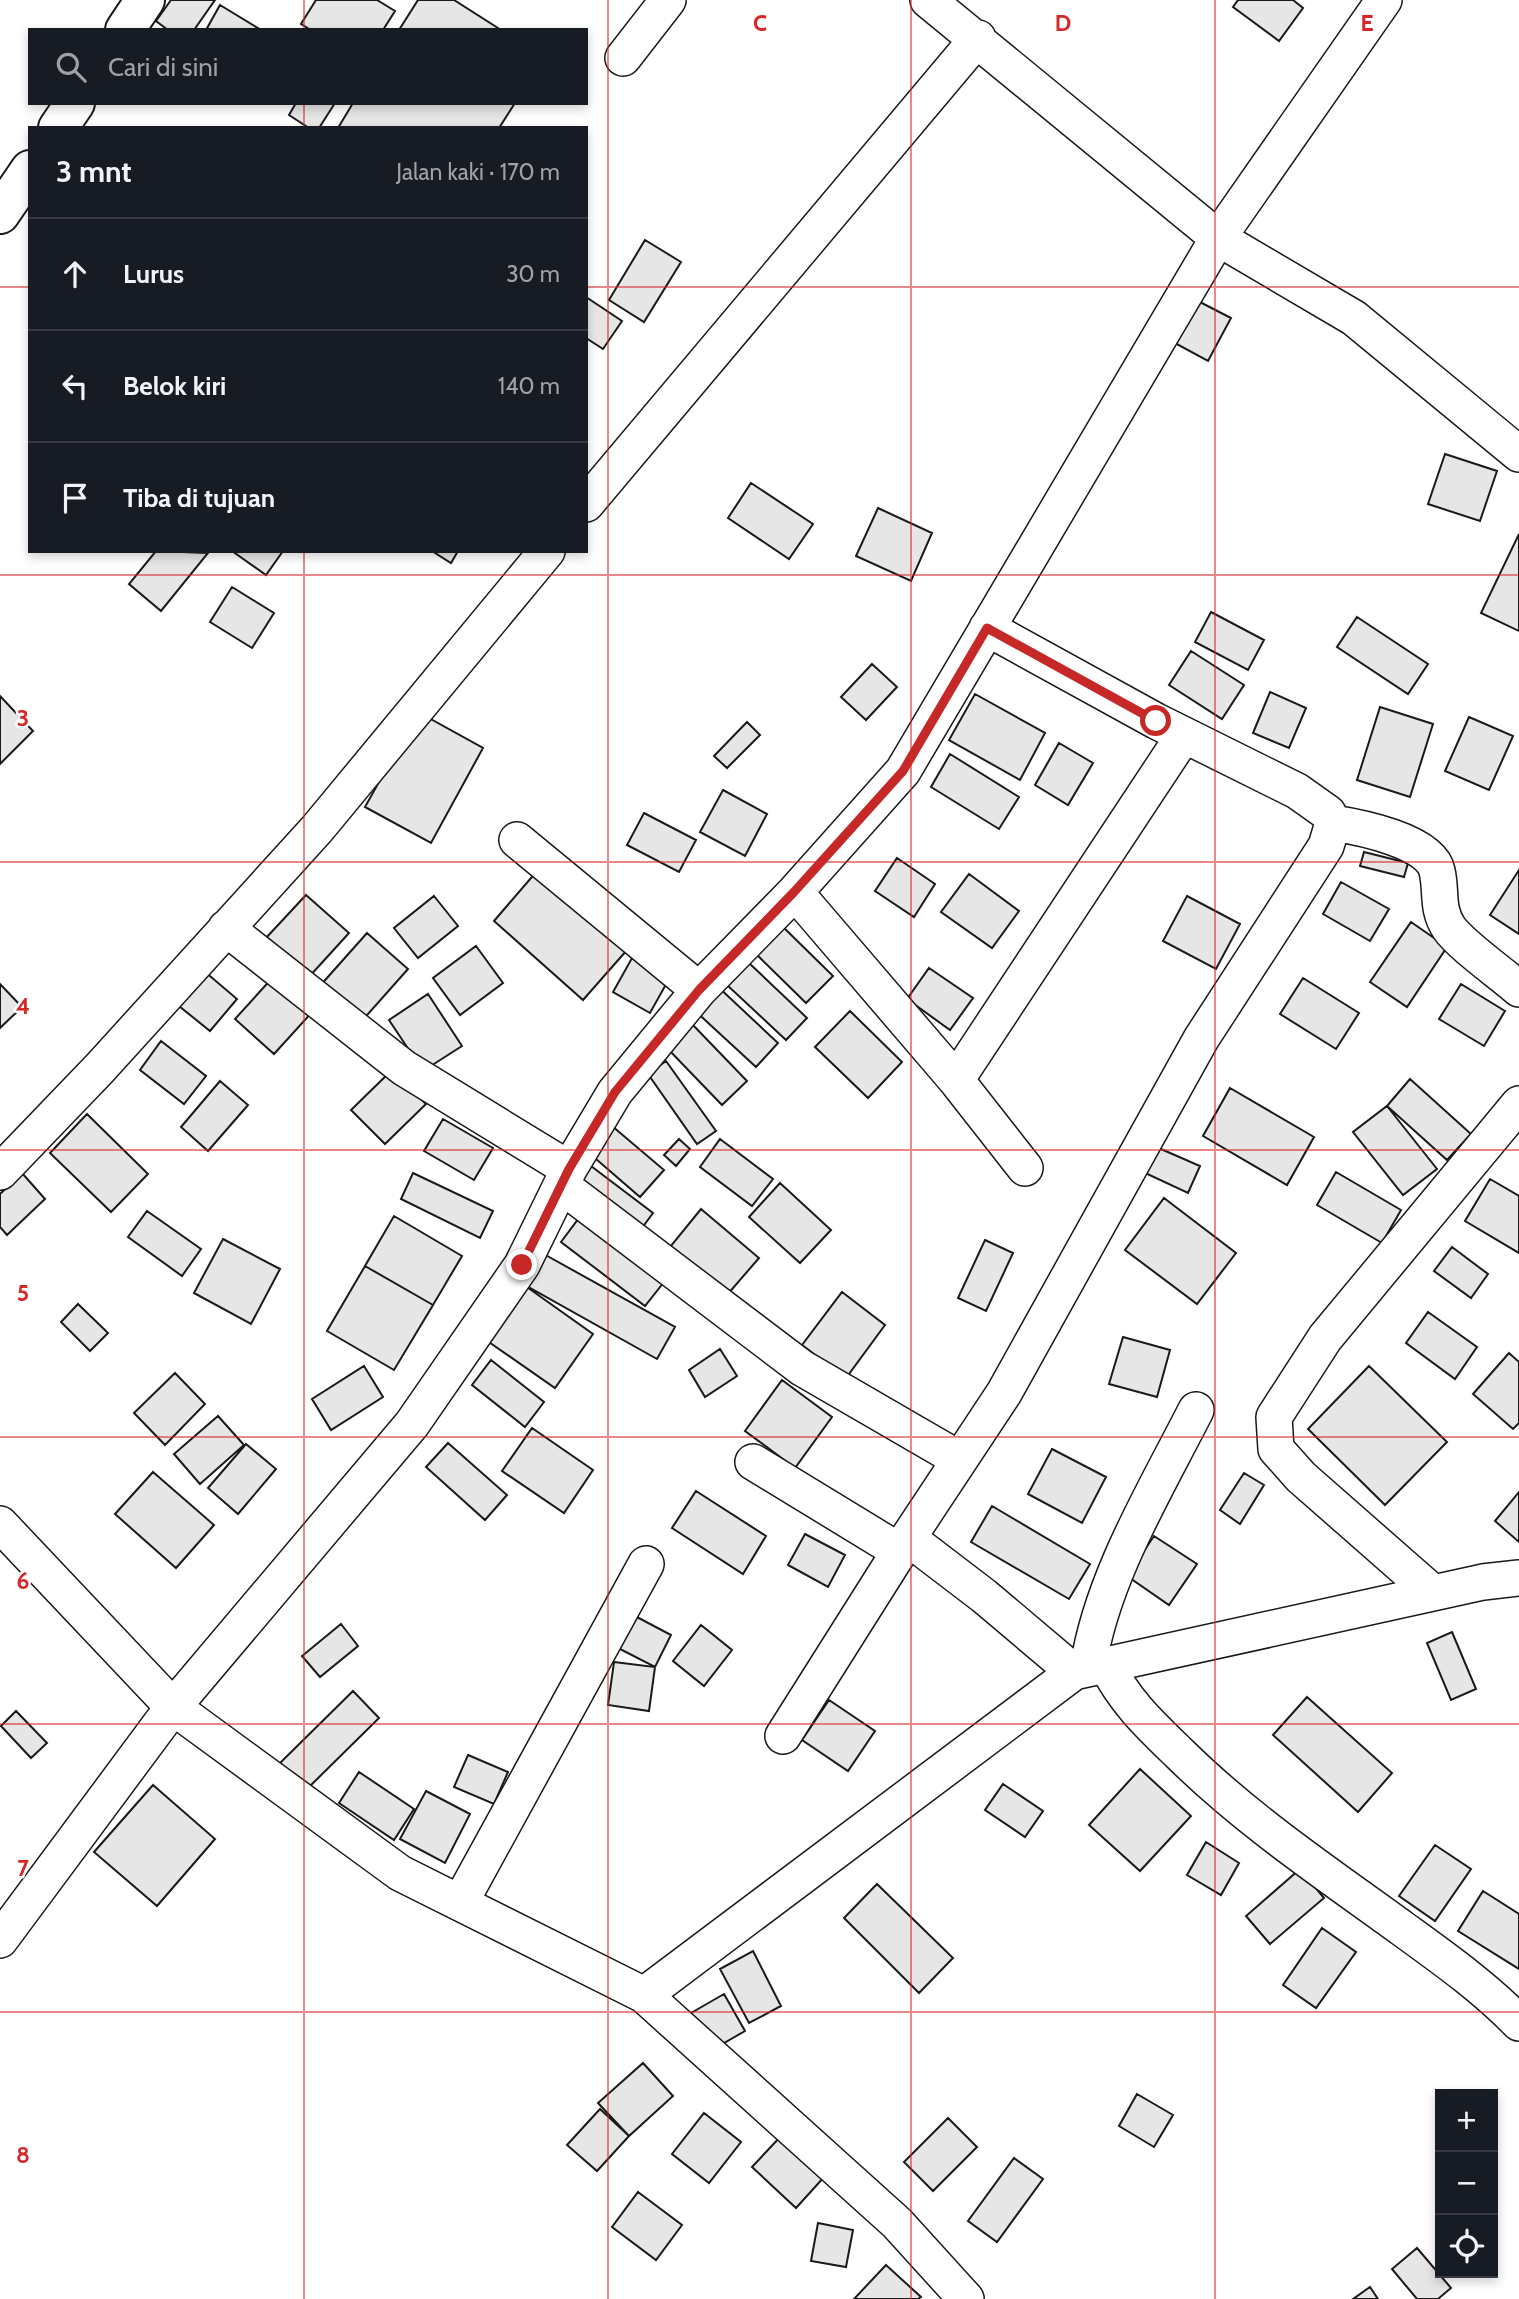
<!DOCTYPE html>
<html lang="id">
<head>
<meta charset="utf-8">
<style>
	body { margin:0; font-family:Cabin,sans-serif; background:#20242c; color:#f1f3f6 }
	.controls { position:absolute; right:21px; bottom:21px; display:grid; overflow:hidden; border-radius:0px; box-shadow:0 4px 10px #0003 }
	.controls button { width:63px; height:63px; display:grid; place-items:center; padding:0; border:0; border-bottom:2px solid #363941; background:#171b24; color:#f1f3f6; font:35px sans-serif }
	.stop { position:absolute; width:21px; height:21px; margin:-16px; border:5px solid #c62828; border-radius:50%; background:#fff }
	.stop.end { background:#c62828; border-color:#fff; box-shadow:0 2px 7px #0008 }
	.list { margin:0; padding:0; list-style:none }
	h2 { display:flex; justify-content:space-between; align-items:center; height:91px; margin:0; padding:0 28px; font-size:30px }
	h2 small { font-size:23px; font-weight:400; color:#9ea1a6 }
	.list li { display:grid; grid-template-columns:46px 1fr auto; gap:21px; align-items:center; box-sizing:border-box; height:112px; padding:0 28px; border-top:2px solid #363941 }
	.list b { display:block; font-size:26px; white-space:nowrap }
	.list em { font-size:23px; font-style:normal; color:#9ea1a6 }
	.icon { flex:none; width:38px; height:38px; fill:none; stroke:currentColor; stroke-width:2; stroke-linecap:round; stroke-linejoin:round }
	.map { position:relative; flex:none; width:1519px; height:2299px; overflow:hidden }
	.search { position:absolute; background:#171b24; box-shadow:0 4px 10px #0003; left:28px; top:28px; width:560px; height:77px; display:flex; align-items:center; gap:18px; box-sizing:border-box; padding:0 24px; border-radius:0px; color:#9ea1a6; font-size:26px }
	.panel { position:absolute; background:#171b24; box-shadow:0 4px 10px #0003; left:28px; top:126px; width:560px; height:427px; border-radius:0px }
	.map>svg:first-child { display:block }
	.building { fill:#e6e6e6; stroke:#1a1a1a; stroke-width:2 }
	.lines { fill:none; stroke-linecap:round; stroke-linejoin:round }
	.street-casing { stroke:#1a1a1a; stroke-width:38 }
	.primary-casing { stroke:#1a1a1a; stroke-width:42 }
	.street { stroke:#fff; stroke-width:35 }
	.primary { stroke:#fff; stroke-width:38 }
	.route { stroke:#c62828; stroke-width:9 }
	.grid { fill:none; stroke:#d62828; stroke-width:2; stroke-opacity:0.55 }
	.grid-label { font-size:23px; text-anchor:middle; font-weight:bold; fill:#d62828; stroke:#fff; stroke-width:5; stroke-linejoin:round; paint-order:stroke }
</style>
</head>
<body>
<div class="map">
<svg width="1519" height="2299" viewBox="0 0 1519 2299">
	<rect width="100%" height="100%" fill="#fff"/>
	<!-- building -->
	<path class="building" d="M171,0H215L194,30H168L156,21Z
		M316,0H377L395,11L383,30H311L301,24Z
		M418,0H454L501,30H399Z
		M1238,0H1293L1303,8L1279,41L1233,7Z
		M220,5L261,30H206Z
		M296,103H335L319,128H309L289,115Z
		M353,103H515L499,128H338Z
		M645,240L681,262L644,322L609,300Z
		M586,297L622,321L603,349L586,338Z
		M1196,300L1231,318L1208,361L1173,342Z
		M1445,454L1497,471L1480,521L1428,504Z
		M751,483L813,524L789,559L728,518Z
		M878,508L932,533L911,581L856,556Z
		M1519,534V631L1481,613Z
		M156,551L208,553L161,611L129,584Z
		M232,551H283L266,575Z
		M432,551H458L451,563Z
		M232,587L274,613L252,648L210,622Z
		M1211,612L1264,640L1248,670L1195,642Z
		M1357,617L1428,664L1408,694L1337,647Z
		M1191,651L1244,685L1222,719L1169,685Z
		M872,664L897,687L866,720L841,697Z
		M1270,692L1306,708L1289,748L1253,733Z
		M975,694L1045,733L1020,780L949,740Z
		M0,696L33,731L0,764Z
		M1380,707L1433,724L1410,797L1357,780Z
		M418,712L483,748L431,843L365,807Z
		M1469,717L1513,736L1489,790L1445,771Z
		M747,722L760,735L727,768L714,756Z
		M1059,743L1093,763L1068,805L1035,785Z
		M950,754L1019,797L999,829L931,787Z
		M723,790L767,814L745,856L700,832Z
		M644,813L696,840L679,872L627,845Z
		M1364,852L1408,863L1404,877L1360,866Z
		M897,858L935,884L914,917L875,891Z
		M1519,870V934L1490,915Z
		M537,871L627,950L583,1000L494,921Z
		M969,874L1019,911L992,948L941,912Z
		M1341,882L1389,909L1370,941L1323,914Z
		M306,895L349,933L308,978L265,939Z
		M434,896L458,926L418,958L394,928Z
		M1187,896L1240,924L1216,969L1163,941Z
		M778,922L833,976L806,1003L751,949Z
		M1411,922L1447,947L1407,1007L1370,982Z
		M367,933L408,969L360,1023L319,987Z
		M476,946L503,983L460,1015L433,978Z
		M632,958L669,979L650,1013L613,992Z
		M749,963L807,1018L786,1040L727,985Z
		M197,965L237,999L210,1031L169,998Z
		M929,968L973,998L950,1030L907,999Z
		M275,975L314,1010L274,1054L235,1019Z
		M1303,978L1359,1013L1336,1049L1280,1014Z
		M0,984L22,1007L0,1028Z
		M715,984L778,1043L756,1067L692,1008Z
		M1461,984L1505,1011L1484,1046L1439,1019Z
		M428,994L462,1046L423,1071L389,1020Z
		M850,1011L902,1062L868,1098L815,1047Z
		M691,1023L747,1081L722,1105L666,1047Z
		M161,1041L206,1076L184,1104L140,1070Z
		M666,1061L716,1131L697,1144L648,1074Z
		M392,1070L426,1104L385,1144L351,1110Z
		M1410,1079L1471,1134L1447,1160L1387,1106Z
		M220,1081L248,1105L208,1151L181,1127Z
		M1230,1088L1314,1137L1287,1185L1203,1136Z
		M1387,1106L1437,1169L1403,1195L1353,1132Z
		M87,1114L148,1174L111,1212L50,1153Z
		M443,1119L493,1148L474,1180L424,1151Z
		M612,1126L664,1170L640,1197L589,1153Z
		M679,1139L690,1149L676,1166L664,1155Z
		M720,1139L773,1179L752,1206L700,1167Z
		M1154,1146L1200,1166L1188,1193L1143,1172Z
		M587,1163L653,1213L636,1236L570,1185Z
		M1336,1172L1401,1210L1382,1243L1317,1205Z
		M22,1173L45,1199L7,1235L0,1227V1194Z
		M413,1173L493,1211L480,1238L401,1199Z
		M1490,1179L1519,1196V1253L1465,1221Z
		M780,1183L831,1230L800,1263L749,1217Z
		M1164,1198L1236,1253L1197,1304L1125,1250Z
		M701,1209L759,1258L727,1295L670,1247Z
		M147,1211L201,1249L182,1276L128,1237Z
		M394,1216L462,1256L433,1305L365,1266Z
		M579,1218L664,1282L645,1306L561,1242Z
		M223,1239L280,1269L251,1324L194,1293Z
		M985,1240L1013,1253L986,1311L958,1298Z
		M1452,1247L1488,1274L1471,1298L1434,1271Z
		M542,1253L675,1327L657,1359L525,1285Z
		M365,1266L433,1305L394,1370L327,1331Z
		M524,1285L593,1334L555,1388L486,1340Z
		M842,1292L885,1325L846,1378L802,1345Z
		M78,1304L108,1333L90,1351L61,1322Z
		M1428,1312L1477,1347L1455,1379L1406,1343Z
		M1123,1337L1170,1350L1157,1397L1109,1384Z
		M720,1349L737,1376L705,1397L689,1370Z
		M1509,1353L1519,1362V1423L1513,1429L1473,1394Z
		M491,1360L544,1402L525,1427L472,1385Z
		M364,1366L383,1397L331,1430L312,1399Z
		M1369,1366L1447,1442L1385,1505L1308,1429Z
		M175,1373L205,1404L165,1445L134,1413Z
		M782,1380L832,1417L795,1468L745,1431Z
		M218,1416L244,1445L200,1484L174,1454Z
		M532,1428L593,1470L564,1513L502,1471Z
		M448,1443L507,1495L485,1520L426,1467Z
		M246,1444L276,1469L238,1514L208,1488Z
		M1052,1449L1106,1477L1082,1523L1028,1494Z
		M153,1472L214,1525L176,1568L115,1514Z
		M1244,1473L1264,1485L1240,1524L1220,1510Z
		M696,1491L766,1536L743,1574L672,1528Z
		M1519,1492V1542L1495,1521Z
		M992,1506L1090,1564L1069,1599L971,1542Z
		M805,1534L845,1555L828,1587L788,1565Z
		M1154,1536L1197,1564L1169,1605L1127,1576Z
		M635,1616L671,1635L655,1667L618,1648Z
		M341,1624L358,1646L320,1677L302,1656Z
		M701,1625L732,1650L704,1686L673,1661Z
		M1452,1632L1476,1689L1451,1700L1427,1643Z
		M614,1662L655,1667L649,1711L608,1705Z
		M353,1691L379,1718L306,1790L280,1763Z
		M1307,1697L1392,1773L1358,1812L1273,1735Z
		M829,1700L875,1731L848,1771L802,1740Z
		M16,1711L47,1743L31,1758L1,1726Z
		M468,1755L508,1772L494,1804L454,1787Z
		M1140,1769L1191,1816L1140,1871L1089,1825Z
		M359,1772L414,1809L394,1840L339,1803Z
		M1003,1784L1043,1811L1025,1837L985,1810Z
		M153,1785L215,1839L157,1906L94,1852Z
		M426,1791L470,1814L445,1863L400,1839Z
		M1206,1842L1239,1863L1221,1895L1187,1875Z
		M1435,1845L1471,1869L1435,1921L1399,1896Z
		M1300,1869L1324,1898L1270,1944L1246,1916Z
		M877,1884L953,1958L919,1993L844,1918Z
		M1483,1891L1519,1914V1969L1458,1931Z
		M1322,1928L1356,1952L1316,2008L1283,1985Z
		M753,1951L781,2006L749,2023L720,1969Z
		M724,1994L745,2031L712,2050L691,2013Z
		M643,2063L673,2096L629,2136L598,2103Z
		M1137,2094L1173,2115L1154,2147L1119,2126Z
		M600,2109L629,2136L597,2171L567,2145Z
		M704,2113L741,2142L709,2183L672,2154Z
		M948,2118L977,2147L933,2191L904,2162Z
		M782,2135L825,2176L796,2208L752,2167Z
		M1014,2158L1043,2179L997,2242L968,2221Z
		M638,2192L682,2225L656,2260L612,2227Z
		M818,2223L853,2230L846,2267L811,2261Z
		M1417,2248L1451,2288L1438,2299H1417L1392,2269Z
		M886,2265L921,2297L918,2299H854Z
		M1370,2287L1378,2299H1353Z"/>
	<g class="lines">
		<!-- street casing -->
		<g class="street-casing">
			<path id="street" d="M928,0L1218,238L1354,318L1519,454
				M623,58L668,0
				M586,504L978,38
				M987,628L1156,721L1297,791L1328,813L1333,823L1326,846L1201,1039L1004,1393L908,1538L984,1596L1074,1672
				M1333,823C1359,827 1431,841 1437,871C1442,892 1436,908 1449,928C1462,946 1501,973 1519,989
				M517,840L699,990
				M795,892L956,1080L1025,1168
				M226,928L404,1068L569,1169
				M956,1080L1184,735
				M0,1172L100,1068L317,829L547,551
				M562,1186L802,1368L959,1459
				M753,1462L899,1551
				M0,1524L173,1707L400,1873L644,1995L1074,1672L1483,1582L1519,1578
				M1432,1592L1301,1477L1276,1449L1274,1417L1325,1338L1519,1104
				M1106,1664C1125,1702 1150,1725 1180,1754C1248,1821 1326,1873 1403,1929C1443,1958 1484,1987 1519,2023
				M1088,1668C1101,1579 1156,1489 1196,1410
				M783,1736L908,1538
				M460,1903L646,1564
				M0,1940L173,1707L412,1424L522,1265L569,1169L615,1092L699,990L795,892L903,771L1218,238L1384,0
				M644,1995L897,2223L966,2299"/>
		</g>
		<!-- primary casing -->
		<g class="primary-casing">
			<path id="primary" d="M125,30L145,0
				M58,128L75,103
				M0,214L30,170"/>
		</g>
		<!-- street -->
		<use href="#street" class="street"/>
		<!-- primary -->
		<use href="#primary" class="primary"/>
	</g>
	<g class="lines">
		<!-- route -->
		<path class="route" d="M522,1265L569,1169L615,1092L699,990L794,892L903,771L987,628L1156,721"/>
	</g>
	<!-- grid -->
	<path class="grid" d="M304,0V30M608,0V2299M911,0V2299M1215,0V2299M304,103V128M0,287H30M586,287H1519M304,551V2299M0,575H1519M0,862H1519M0,1150H1519M0,1437H1519M0,1724H1519M0,2012H1519"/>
	<g class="grid-label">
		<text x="760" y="31">C</text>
		<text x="1063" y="31">D</text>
		<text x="1367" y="31">E</text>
		<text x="23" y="726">3</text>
		<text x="23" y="1014">4</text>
		<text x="23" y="1301">5</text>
		<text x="23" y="1589">6</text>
		<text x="23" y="1876">7</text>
		<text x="23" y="2163">8</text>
	</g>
</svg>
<div class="controls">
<button>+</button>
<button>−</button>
<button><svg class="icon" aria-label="locate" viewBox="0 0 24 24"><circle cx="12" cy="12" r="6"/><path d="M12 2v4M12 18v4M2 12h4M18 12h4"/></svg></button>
</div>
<div class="stop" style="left:1156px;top:721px"></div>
<div class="stop end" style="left:522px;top:1265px"></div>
<div class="search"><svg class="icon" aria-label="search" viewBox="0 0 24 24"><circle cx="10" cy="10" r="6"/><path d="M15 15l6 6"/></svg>Cari di sini</div>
<section class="panel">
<h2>3 mnt<small>Jalan kaki · 170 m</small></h2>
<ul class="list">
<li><svg class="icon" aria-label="ahead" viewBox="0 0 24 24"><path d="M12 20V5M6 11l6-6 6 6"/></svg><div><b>Lurus</b></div><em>30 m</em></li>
<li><svg class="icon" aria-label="left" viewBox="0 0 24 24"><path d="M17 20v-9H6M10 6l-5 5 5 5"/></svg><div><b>Belok kiri</b></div><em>140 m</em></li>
<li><svg class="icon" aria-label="arrive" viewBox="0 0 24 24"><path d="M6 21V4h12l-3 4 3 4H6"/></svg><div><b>Tiba di tujuan</b></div></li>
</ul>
</section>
</div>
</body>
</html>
